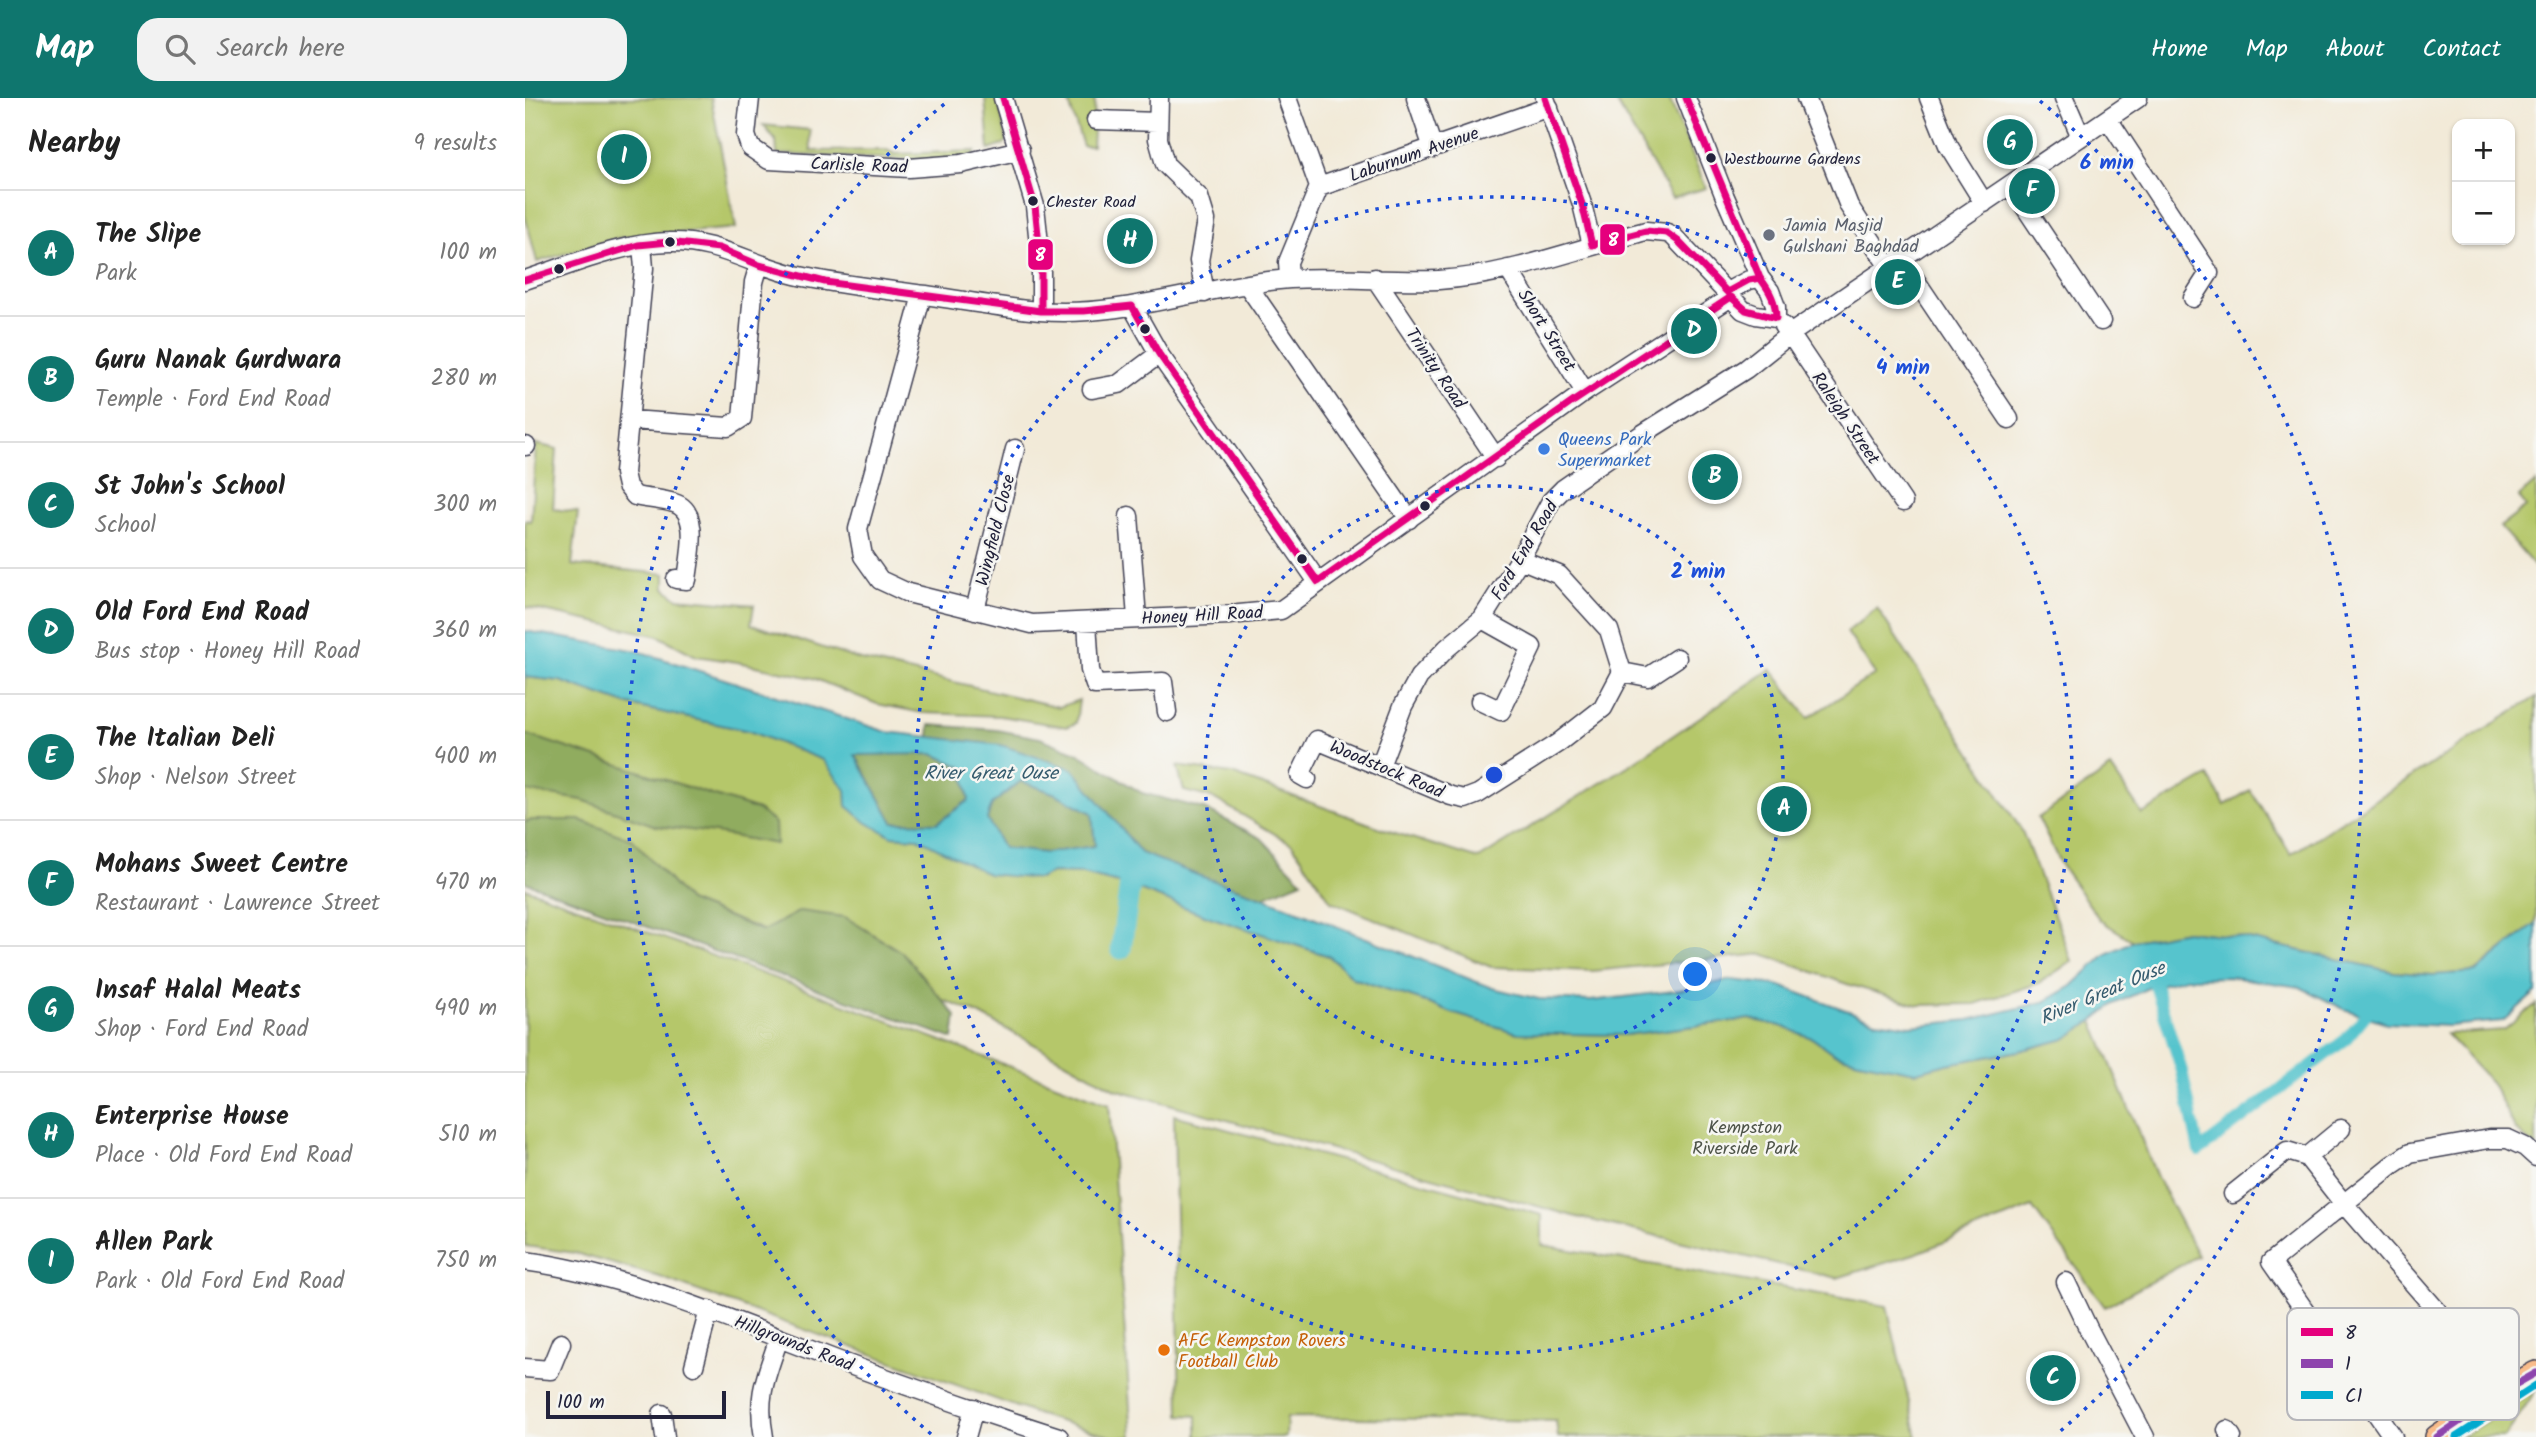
<!DOCTYPE html>
<html lang="en">
<head>
<meta charset="utf-8">
<style>
	body { margin:0; font-family:Kalam,sans-serif; background:#f2f2f2; color:#222 }
	.controls { position:absolute; right:21px; top:21px; display:grid; overflow:hidden; border-radius:14px; box-shadow:0 2px 5px #0004 }
	.controls button { width:63px; height:63px; display:grid; place-items:center; padding:0; border:0; border-bottom:2px solid #e0e0e0; background:#fff; color:#222; font:35px sans-serif }
	.scale { position:absolute; left:21px; bottom:18px; width:180px; box-sizing:border-box; padding-left:7px; border:4px solid #22223b; border-top:0; font-size:19px; line-height:24px; white-space:nowrap; color:#22223b; -webkit-text-stroke:5px #f6f6f2; paint-order:stroke }
	.you { position:absolute; left:1171px; top:877px; width:24px; height:24px; margin:-18px; border:5px solid #fff; border-radius:50%; background:#1a73e8; box-shadow:0 0 0 10px #1a73e833 }
	.badge { display:grid; place-items:center; width:46px; height:46px; border-radius:50%; background:#0f766e; color:#fff; font-size:23px; font-weight:700 }
	.pin { position:absolute; translate:-50% -50%; border:4px solid #fff; box-shadow:0 2px 7px #0006 }
	.list { margin:0; padding:0; list-style:none }
	h2 { display:flex; justify-content:space-between; align-items:center; height:91px; margin:0; padding:0 28px; font-size:30px }
	h2 small { font-size:23px; font-weight:400; color:#767676 }
	.list li { display:grid; grid-template-columns:46px 1fr auto; gap:21px; align-items:center; box-sizing:border-box; height:126px; padding:0 28px; border-top:2px solid #e0e0e0 }
	.list b { display:block; font-size:26px; white-space:nowrap }
	.list p { margin:0; font-size:23px; white-space:nowrap; color:#767676 }
	.list em { font-size:23px; font-style:normal; color:#767676 }
	.icon { flex:none; width:38px; height:38px; fill:none; stroke:currentColor; stroke-width:2; stroke-linecap:round; stroke-linejoin:round }
	.map { position:relative; flex:none; width:2011px; height:1339px; overflow:hidden }
	header { display:flex; align-items:center; gap:42px; box-sizing:border-box; height:98px; padding:0 35px; background:#0f766e; color:#fff }
	header strong { font-size:33px }
	nav { display:flex; gap:38px; margin-inline-start:auto; font-size:24px }
	.search { width:490px; height:63px; background:#f2f2f2; display:flex; align-items:center; gap:18px; box-sizing:border-box; padding:0 24px; border-radius:21px; color:#767676; font-size:26px }
	main { display:flex }
	aside { flex:1; background:#fff }
	.map>svg:first-child { display:block }
	.green { fill:#b5c76a; stroke:#6c7452; stroke-width:2 }
	.forest { fill:#90ac5e; stroke:#59674c; stroke-width:2 }
	.water { fill:#57c4cd; stroke:#3c7384; stroke-width:2; fill-rule:evenodd }
	.lines { fill:none; stroke-linecap:round; stroke-linejoin:round }
	.canal { stroke:#57c4cd; stroke-width:12 }
	.river { stroke:#57c4cd; stroke-width:21 }
	.minor-casing { stroke:#414053; stroke-width:21 }
	.major-casing { stroke:#414053; stroke-width:26 }
	.minor { stroke:#fff; stroke-width:18 }
	.major { stroke:#f9bc8a; stroke-width:23 }
	.bus-1-casing { stroke:#f6f6f2; stroke-width:12 }
	.bus-2-casing { stroke:#f6f6f2; stroke-width:12 }
	.bus-3-casing { stroke:#f6f6f2; stroke-width:12 }
	.bus-1 { stroke:#e5007d; stroke-width:7 }
	.bus-2 { stroke:#8e44ad; stroke-width:7 }
	.bus-3 { stroke:#00a9ce; stroke-width:7 }
	.ring { fill:none; stroke:#1d4ed8; stroke-width:3.5; stroke-dasharray:3.5 7 }
	.bus-dot { fill:#22223b; stroke:#f6f6f2; stroke-width:2.5 }
	.worship-dot { fill:#6b7280; stroke:#f6f6f2; stroke-width:2.5 }
	.shop-dot { fill:#3f7fe0; stroke:#f6f6f2; stroke-width:2.5 }
	.food-dot { fill:#e8710a; stroke:#f6f6f2; stroke-width:2.5 }
	.labels { text-anchor:middle; stroke-width:5; stroke-linejoin:round; paint-order:stroke }
	.bus-label { font-size:16px; fill:#22223b; stroke:#f6f6f2; text-anchor:start }
	.street-label { font-size:18px; fill:#22223b; stroke:#f6f6f2 }
	.worship-label { font-size:18px; fill:#5b616d; stroke:#f6f6f2; text-anchor:start }
	.shop-label { font-size:18px; fill:#366cbe; stroke:#f6f6f2; text-anchor:start }
	.park-label { font-size:18px; fill:#4e5449; stroke:#f6f6f2 }
	.food-label { font-size:18px; fill:#c56008; stroke:#f6f6f2; text-anchor:start }
	.water-label { font-size:19px; font-style:italic; fill:#355b6e; stroke:#f6f6f2 }
	.key { fill:#f6f6f2; stroke:#b6b6bb; stroke-width:2 }
	.key-label { font-size:19px; fill:#22223b }
	.centre { fill:#1d4ed8; stroke:#f6f6f2; stroke-width:3.5 }
	.ring-label { font-size:21px; text-anchor:middle; font-weight:bold; fill:#1d4ed8; stroke:#f6f6f2; stroke-width:5; stroke-linejoin:round; paint-order:stroke }
	.line-badge { stroke:#f6f6f2; stroke-width:2.5 }
	.badge-label { font-size:19px; text-anchor:middle; font-weight:bold; fill:#fff }
</style>
</head>
<body>
<header>
<strong>Map</strong>
<div class="search"><svg class="icon" aria-label="search" viewBox="0 0 24 24"><circle cx="10" cy="10" r="6"/><path d="M15 15l6 6"/></svg>Search here</div>
<nav><a>Home</a><a>Map</a><a>About</a><a>Contact</a></nav>
</header>
<main>
<aside>
<h2>Nearby<small>9 results</small></h2>
<ul class="list">
<li><span class="badge">A</span><div><b>The Slipe</b><p>Park</p></div><em>100 m</em></li>
<li><span class="badge">B</span><div><b>Guru Nanak Gurdwara</b><p>Temple · Ford End Road</p></div><em>280 m</em></li>
<li><span class="badge">C</span><div><b>St John's School</b><p>School</p></div><em>300 m</em></li>
<li><span class="badge">D</span><div><b>Old Ford End Road</b><p>Bus stop · Honey Hill Road</p></div><em>360 m</em></li>
<li><span class="badge">E</span><div><b>The Italian Deli</b><p>Shop · Nelson Street</p></div><em>400 m</em></li>
<li><span class="badge">F</span><div><b>Mohans Sweet Centre</b><p>Restaurant · Lawrence Street</p></div><em>470 m</em></li>
<li><span class="badge">G</span><div><b>Insaf Halal Meats</b><p>Shop · Ford End Road</p></div><em>490 m</em></li>
<li><span class="badge">H</span><div><b>Enterprise House</b><p>Place · Old Ford End Road</p></div><em>510 m</em></li>
<li><span class="badge">I</span><div><b>Allen Park</b><p>Park · Old Ford End Road</p></div><em>750 m</em></li>
</ul>
</aside>
<div class="map">
<svg width="2011" height="1339" viewBox="0 0 2011 1339">
	<rect width="100%" height="100%" fill="#f6f6f2"/>
	<filter id="ink" filterUnits="userSpaceOnUse"><feTurbulence type="fractalNoise" baseFrequency=".0143" numOctaves="2"/><feDisplacementMap in="SourceGraphic" scale="14" xChannelSelector="R" yChannelSelector="G"/><feConvolveMatrix kernelMatrix="1 2 1 2 8 2 1 2 1" color-interpolation-filters="sRGB"/></filter>
	<filter id="wash" filterUnits="userSpaceOnUse"><feTurbulence type="fractalNoise" baseFrequency=".00686" numOctaves="4" result="noise"/><feDisplacementMap in="SourceGraphic" scale="28" xChannelSelector="R" yChannelSelector="G"/><feGaussianBlur stdDeviation="1.57" result="paint"/><feColorMatrix in="noise" values="0 0 0 0 0 0 0 0 0 0 0 0 0 0 0 0 0 1.4 0 .05"/><feComposite in="paint" operator="in"/></filter>
	<g filter="url(#wash)">
		<rect width="100%" height="100%" fill="#f2ead8"/>
		<!-- green -->
		<path class="green" d="M0,0H186L211,130L93,140L12,164L0,117Z
			M460,0H472L482,42L478,47L464,52Z
			M1089,0H1144L1181,90L1147,100Z
			M543,2H570L567,48H558Z
			M238,27L285,32L286,53L362,52L370,56L450,53V57L424,63L252,56L251,43Z
			M11,346L32,351L28,411L53,414L47,467L140,476V490L152,500L229,507L226,526L332,561L534,609L554,602L551,625L542,629L475,618L398,615L352,606L288,580L212,564L171,558L134,538L0,509V422L6,423Z
			M2011,384V470L1975,429L2001,409L1994,399Z
			M1352,510L1497,733L1547,863L1514,885L1450,906L1393,907L1322,886L1238,856L1068,873L966,869L806,803L767,746L688,700L659,693L652,668L707,676L864,733L954,761L1106,666L1246,571L1283,620L1350,576L1322,534Z
			M0,579L35,583L104,607L224,633L298,662L322,692L367,738L393,740L514,781L527,775L558,776L601,787L688,820L804,858L828,880L898,903L927,915L993,935L1100,937L1225,921L1256,928L1287,940L1308,955L1334,963L1391,974L1422,966L1494,953L1540,941L1568,923L1632,1079L1673,1158L1580,1209L1507,1109L1392,1155L1312,1180L1048,1118L590,991L454,916L163,803L108,742L8,722L0,724Z
			M2011,599V825L1950,874L1908,877L1869,874L1715,839L1661,833L1608,843L1575,822L1536,767L1513,720L1586,670L1617,716L1683,678L1700,707L1725,692L1766,756Z
			M0,790L260,884L584,1006L607,1339H588L514,1317L135,1179L50,1155L0,1148Z
			M2011,906V1050L1990,1031L1967,985L1921,936L1979,932Z
			M649,1017L1017,1117V1147L1362,1208L1392,1339H1033L1031,1323L762,1319L761,1339H672V1318L655,1317Z
			M2011,1292L1980,1339H1936Z"/>
		<!-- forest -->
		<path class="forest" d="M405,627L472,632L515,640L552,655L617,695L679,711L736,740L777,783L738,799L675,778L616,755L547,671L404,639Z
			M0,636L233,712L250,725L251,746L190,735L131,728L57,702L0,693Z
			M330,656H408L437,669L444,702L412,725L368,724Z
			M496,683L531,696L567,715L570,748L520,755L478,751L462,721L467,706Z
			M8,722H55L108,742L163,803L238,833L275,813L320,819L378,855L431,918L428,941L0,784V724Z"/>
		<!-- water -->
		<path class="water" d="M0,533L113,553L362,634L476,647L548,671L616,755L675,778L738,799L967,890L1014,901L1066,903L1149,893L1206,882L1252,887L1351,923L1385,928L1444,922L1519,904L1547,888L1580,857L1608,843L1661,833L1715,839L1869,874L1908,877L1951,874L2011,825V894L1978,923L1923,928L1862,925L1819,911L1775,889L1706,879L1660,880L1623,890L1589,906L1568,923L1540,941L1494,953L1422,966L1391,974L1334,963L1308,955L1287,940L1256,928L1225,921L1100,937L993,935L927,915L898,903L828,880L804,858L688,820L601,787L558,776L527,775L514,781L463,776L393,740L367,738L342,725L322,708L321,692L298,662L224,633L104,607L35,583L0,579ZM408,656L437,669L444,702L412,725L368,724L330,657ZM496,683L531,696L567,715L570,748L520,755L478,750L462,721L467,706Z"/>
		<g class="lines">
			<!-- canal -->
			<path class="canal" d="M1626,874L1657,973L1674,1053L1820,942L1850,906"/>
			<!-- river -->
			<path class="river" d="M596,851L607,770H599"/>
		</g>
	</g>
	<g filter="url(#ink)">
		<g class="lines">
			<!-- minor casing -->
			<g class="minor-casing">
				<path id="minor" d="M225,0L221,37L225,49L244,62L384,70L436,66L495,52
					M478,0L510,108L516,165V213
					M634,0L633,41L640,66L674,99L681,122L674,163L680,195
					M762,0L794,89L763,164L764,181
					M891,0L908,50
					M1020,0L1057,106L1067,147
					M1161,0L1200,99L1235,180L1245,193L1251,209V220
					M1281,0L1324,108L1364,169
					M1404,0L1423,47L1459,105
					M1539,0L1556,39
					M1583,21L1684,175L1668,200
					M571,22L633,24
					M1486,88L1576,223
					M794,89L1024,9
					M117,147L119,170L99,375L102,388L110,398C123,401 137,401 149,405C177,413 164,461 162,482L151,481
					M1377,162L1484,321
					M983,171L1060,294
					M850,180L971,360
					M0,182C46,167 95,145 144,144C190,142 227,167 270,177C313,187 357,191 401,197C439,203 477,210 515,213C600,220 681,187 765,181C815,178 865,184 914,182C983,178 1054,150 1121,133L1142,135L1148,138L1218,212L1231,217L1251,220
					M723,188L884,421
					M1202,194L1224,182L1235,180
					M397,197L333,431L338,458L355,482L383,495L507,526L704,517L756,512L1060,294L1206,199
					M607,208L634,256L793,484
					M1258,228L1265,236L1613,0
					M567,291L594,286L634,256
					M106,322L203,329L217,320L229,184L234,167
					M0,348H1
					M604,418L612,520
					M450,512L490,351
					M562,524L565,572L570,587L638,584L642,614
					M1097,574L1123,579L1152,560
					M955,603L976,613L1007,549L957,521
					M855,668L878,608L894,579L922,550L957,521L995,461L1026,403L1038,391L1116,337L1221,271L1265,236L1378,404
					M782,681L775,677L792,642L926,698L940,701L953,696L1033,645L1078,610L1097,574L1084,532L1034,477L995,461
					M1782,1059L1816,1031
					M1708,1096L1762,1053L1782,1059L1819,1106L1981,1292
					M0,1163C88,1175 172,1208 254,1240C346,1276 440,1309 534,1339
					M1541,1184L1563,1230L1620,1339
					M169,1268L184,1212
					M0,1270L25,1272L36,1245
					M137,1316L140,1339
					M1702,1332L1707,1339
					M239,1339C231,1298 241,1279 254,1240
					M441,1339L449,1310
					M1868,1339L1746,1164L1867,1067L1885,1055L1964,1041H1983L2000,1049L2011,1059"/>
			</g>
			<!-- major casing -->
			<g class="major-casing">
				<path id="major" d="M1912,1339L1981,1292L2011,1275"/>
			</g>
			<!-- minor -->
			<use href="#minor" class="minor"/>
			<!-- major -->
			<use href="#major" class="major"/>
			<!-- bus-1 casing -->
			<g class="bus-1-casing">
				<path id="bus-1" d="M478,0L510,108L516,165V213
					M1020,0L1057,106L1067,147L1121,133L1142,135L1153,143L1202,194L1224,182L1235,180
					M0,182L113,147L144,144L194,150L234,167L300,184L516,213H559L607,208L634,256L793,484L1049,303L1206,199L1221,212L1251,220C1251,204 1245,193 1235,180L1161,0"/>
			</g>
			<!-- bus-2 casing -->
			<g class="bus-2-casing">
				<path id="bus-2" d="M1912,1339L1981,1292L2011,1275"/>
			</g>
			<!-- bus-3 casing -->
			<g class="bus-3-casing">
				<path id="bus-3" d="M1931,1339L2011,1287"/>
			</g>
			<!-- bus-1 -->
			<use href="#bus-1" class="bus-1"/>
			<!-- bus-2 -->
			<use href="#bus-2" class="bus-2"/>
			<!-- bus-3 -->
			<use href="#bus-3" class="bus-3"/>
		</g>
	</g>
	<!-- distance rings -->
	<g class="ring">
		<circle cx="969" cy="677" r="289"/>
		<circle cx="969" cy="677" r="578"/>
		<path d="M406 1336A867 867 0 0 1 423 3M1515 3A867 867 0 0 1 1532 1336"/>
	</g>
	<!-- markers -->
	<g class="bus-dot">
		<circle cx="1186" cy="60" r="6"/>
		<circle cx="508" cy="103" r="6"/>
		<circle cx="145" cy="144" r="6"/>
		<circle cx="34" cy="171" r="6"/>
		<circle cx="620" cy="231" r="6"/>
		<circle cx="900" cy="408" r="6"/>
		<circle cx="777" cy="461" r="6"/>
	</g>
	<circle class="worship-dot" cx="1244" cy="137" r="7"/>
	<circle class="shop-dot" cx="1019" cy="351" r="7"/>
	<circle class="food-dot" cx="639" cy="1252" r="7"/>
	<g class="labels">
		<!-- bus labels -->
		<g class="bus-label">
			<text x="1199" y="66">Westbourne Gardens</text>
			<text x="521" y="109">Chester Road</text>
		</g>
		<!-- street labels -->
		<g class="street-label">
			<text transform="translate(889 56) rotate(-19)" y="6">Laburnum Avenue</text>
			<text transform="translate(334 67) rotate(2)" y="6">Carlisle Road</text>
			<text transform="translate(1022 232) rotate(58)" y="6">Short Street</text>
			<text transform="translate(911 270) rotate(56)" y="6">Trinity Road</text>
			<text transform="translate(1321 320) rotate(56)" y="6">Raleigh Street</text>
			<text transform="translate(470 432) rotate(-76)" y="6">Wingfield Close</text>
			<text transform="translate(999 452) rotate(-59)" y="6">Ford End Road</text>
			<text transform="translate(677 517) rotate(-3)" y="6">Honey Hill Road</text>
			<text transform="translate(862 671) rotate(23)" y="6">Woodstock Road</text>
			<text transform="translate(269 1245) rotate(21)" y="6">Hillgrounds Road</text>
		</g>
		<!-- worship labels -->
		<g class="worship-label">
			<text x="1258" y="133">Jamia Masjid<tspan x="1258" dy="21">Gulshani Baghdad</tspan></text>
		</g>
		<!-- shop labels -->
		<g class="shop-label">
			<text x="1033" y="347">Queens Park<tspan x="1033" dy="21">Supermarket</tspan></text>
		</g>
		<!-- park labels -->
		<g class="park-label">
			<text x="1220" y="1035">Kempston<tspan x="1220" dy="21">Riverside Park</tspan></text>
		</g>
		<!-- food labels -->
		<g class="food-label">
			<text x="653" y="1248">AFC Kempston Rovers<tspan x="653" dy="21">Football Club</tspan></text>
		</g>
		<!-- water labels -->
		<g class="water-label">
			<text x="466" y="681">River Great Ouse</text>
			<text transform="translate(1577 894) rotate(-23)" y="7">River Great Ouse</text>
		</g>
	</g>
	<!-- legend -->
	<rect x="1762" y="1210" width="232" height="112" rx="10" class="key"/>
	<rect x="1776" y="1230" width="32" height="8" fill="#e5007d"/>
	<rect x="1776" y="1261" width="32" height="9" fill="#8e44ad"/>
	<rect x="1776" y="1293" width="32" height="8" fill="#00a9ce"/>
	<g class="key-label">
		<text x="1820" y="1241">8</text>
		<text x="1820" y="1272">1</text>
		<text x="1820" y="1304">C1</text>
	</g>
	<circle cx="969" cy="677" r="10" class="centre"/>
	<g class="ring-label">
		<text x="1582" y="71">6 min</text>
		<text x="1378" y="276">4 min</text>
		<text x="1173" y="480">2 min</text>
	</g>
	<g class="line-badge">
		<rect x="1074" y="125" width="27" height="33" rx="7" fill="#e5007d"/>
		<rect x="502" y="140" width="27" height="33" rx="7" fill="#e5007d"/>
	</g>
	<g class="badge-label">
		<text x="1088" y="148">8</text>
		<text x="515" y="163">8</text>
	</g>
</svg>
<div class="controls">
<button>+</button>
<button>−</button>
</div>
<div class="scale">100 m</div>
<div class="you"></div>
<div class="pin badge" style="left:1259px;top:711px">A</div>
<div class="pin badge" style="left:1190px;top:379px">B</div>
<div class="pin badge" style="left:1528px;top:1280px">C</div>
<div class="pin badge" style="left:1169px;top:233px">D</div>
<div class="pin badge" style="left:1373px;top:184px">E</div>
<div class="pin badge" style="left:1507px;top:93px">F</div>
<div class="pin badge" style="left:1485px;top:44px">G</div>
<div class="pin badge" style="left:605px;top:143px">H</div>
<div class="pin badge" style="left:99px;top:59px">I</div>
</div>
</main>
</body>
</html>
